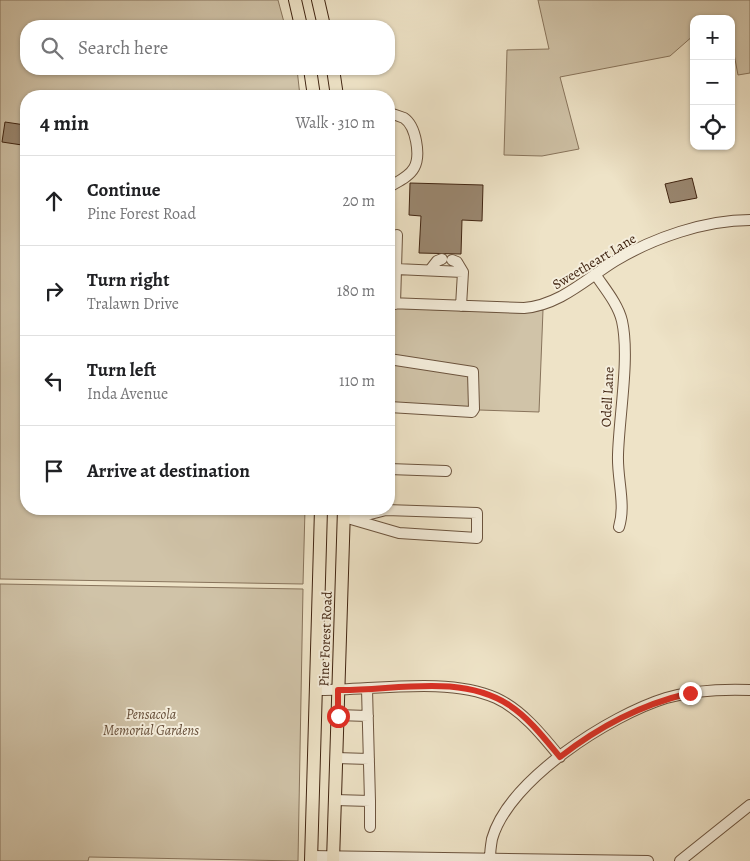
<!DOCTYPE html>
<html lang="en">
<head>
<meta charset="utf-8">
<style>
	body { margin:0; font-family:Alegreya,serif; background:#f2f2f2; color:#202124 }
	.controls { position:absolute; right:15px; top:15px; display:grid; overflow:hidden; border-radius:10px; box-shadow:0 1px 4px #0004 }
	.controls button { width:45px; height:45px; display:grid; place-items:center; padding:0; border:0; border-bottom:1px solid #e0e0e0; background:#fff; color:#202124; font:25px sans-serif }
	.stop { position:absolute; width:15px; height:15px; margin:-11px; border:4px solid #d93025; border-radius:50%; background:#fff }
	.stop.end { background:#d93025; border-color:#fff; box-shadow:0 1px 5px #0008 }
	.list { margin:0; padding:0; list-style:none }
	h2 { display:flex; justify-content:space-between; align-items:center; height:65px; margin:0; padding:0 20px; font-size:21px }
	h2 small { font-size:16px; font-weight:400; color:#757577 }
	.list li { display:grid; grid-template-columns:32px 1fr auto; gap:15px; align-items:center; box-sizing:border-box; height:90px; padding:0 20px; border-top:1px solid #e0e0e0 }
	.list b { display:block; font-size:19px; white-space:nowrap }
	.list p { margin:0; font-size:16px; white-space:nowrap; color:#757577 }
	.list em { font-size:16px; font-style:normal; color:#757577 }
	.icon { flex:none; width:28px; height:28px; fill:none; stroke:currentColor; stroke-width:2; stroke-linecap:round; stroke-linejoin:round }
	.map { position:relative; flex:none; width:750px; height:861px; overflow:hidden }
	.search { position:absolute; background:#fff; box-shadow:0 1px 4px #0004; left:20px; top:20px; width:375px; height:55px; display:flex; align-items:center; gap:12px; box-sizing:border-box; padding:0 18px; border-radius:20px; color:#757577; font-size:19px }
	.panel { position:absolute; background:#fff; box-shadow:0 1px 4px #0004; left:20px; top:90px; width:375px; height:425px; border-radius:20px }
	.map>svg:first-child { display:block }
	.green { fill:#d0c3a8; stroke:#88745c }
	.building { fill:#9a8770; stroke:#402411 }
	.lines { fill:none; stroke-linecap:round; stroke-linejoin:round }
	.minor-casing { stroke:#6c543e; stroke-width:12 }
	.major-casing { stroke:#402411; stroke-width:14 }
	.minor { stroke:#f4eddb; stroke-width:10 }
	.major { stroke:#eee3c7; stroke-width:12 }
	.route { stroke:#d93025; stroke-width:6 }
	.labels { text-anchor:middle; stroke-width:4; stroke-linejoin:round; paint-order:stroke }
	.street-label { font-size:14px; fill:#402411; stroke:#f4eddb }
	.park-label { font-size:14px; font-style:italic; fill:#644c37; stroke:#f4eddb }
</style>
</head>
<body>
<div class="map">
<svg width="750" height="861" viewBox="0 0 750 861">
	<rect width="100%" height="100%" fill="#eee3c7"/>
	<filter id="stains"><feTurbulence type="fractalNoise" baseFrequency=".004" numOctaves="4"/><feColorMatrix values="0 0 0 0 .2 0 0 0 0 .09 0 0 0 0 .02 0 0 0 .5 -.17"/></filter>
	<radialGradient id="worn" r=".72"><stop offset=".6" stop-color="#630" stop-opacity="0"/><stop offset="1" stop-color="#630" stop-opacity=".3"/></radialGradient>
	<!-- green -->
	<path class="green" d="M0,0H278L285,26H26V69H297L300,96H26V509H305L303,584L0,579Z
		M538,0H750V73L738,75L731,38V19H694V35L670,56L560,77L579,149L542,156L504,155L507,50L549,49Z
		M389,308L524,313L543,310L539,412L389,407Z
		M0,584L303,589L298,861L89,857L88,861H0Z"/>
	<!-- building -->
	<path class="building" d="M5,122L25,125L22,145L2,142Z
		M692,178L697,198L670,203L665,184Z
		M410,183L483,185L482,221L462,220L461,254L419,253L421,216L409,215Z"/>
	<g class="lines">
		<!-- minor casing -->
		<g class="minor-casing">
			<path id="minor" d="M389,113C393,114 399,116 404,118C416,126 421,156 414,168C409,177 397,182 389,187
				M452,260L457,262L463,272
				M396,269L397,235
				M430,270L437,261L442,259
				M595,274C605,289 618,304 622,321C630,357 619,417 618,455C617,479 626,504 619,527
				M389,303L524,308C560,305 586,279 615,261C653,238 705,220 750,220
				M395,304L396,269L463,272L461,306
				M389,359L473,372L474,409L472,412L389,407
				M389,469L446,471
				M344,517L399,533L477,538V513L386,510L351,519
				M316,690C370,691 447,676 496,698C522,710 542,735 560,757
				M337,715L368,716
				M336,758L369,759
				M335,800L370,801L367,689
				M370,801V827
				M311,856L648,861
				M490,858C490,852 491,845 492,839C509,779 611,715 666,698C694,690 722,689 750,690
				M680,861L750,805"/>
		</g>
		<!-- major casing -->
		<g class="major-casing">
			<path id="major" d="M295,0L301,26
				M318,0L324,26
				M310,69L314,96
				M333,69L337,96
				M311,861L321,509
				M333,861L344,509"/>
		</g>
		<!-- minor -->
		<use href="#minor" class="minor"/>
		<!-- major -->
		<use href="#major" class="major"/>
	</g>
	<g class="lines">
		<!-- route -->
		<path class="route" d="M338,716V690C394,691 459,673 509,705C529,718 545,739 560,757C600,726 640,705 690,693"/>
	</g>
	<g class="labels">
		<!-- street labels -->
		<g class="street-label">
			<text transform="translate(594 261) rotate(-31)" y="5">Sweetheart Lane</text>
			<text transform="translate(607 397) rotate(-87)" y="5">Odell Lane</text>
			<text transform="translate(325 639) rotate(-88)" y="5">Pine Forest Road</text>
		</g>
		<!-- park labels -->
		<g class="park-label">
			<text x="151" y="719">Pensacola<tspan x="151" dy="16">Memorial Gardens</tspan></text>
		</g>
	</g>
	<rect width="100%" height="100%" filter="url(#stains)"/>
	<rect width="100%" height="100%" fill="url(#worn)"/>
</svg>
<div class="controls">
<button>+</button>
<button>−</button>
<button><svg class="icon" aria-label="locate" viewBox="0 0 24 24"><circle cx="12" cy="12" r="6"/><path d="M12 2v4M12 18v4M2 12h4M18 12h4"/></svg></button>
</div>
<div class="stop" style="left:338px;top:716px"></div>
<div class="stop end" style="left:690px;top:693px"></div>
<div class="search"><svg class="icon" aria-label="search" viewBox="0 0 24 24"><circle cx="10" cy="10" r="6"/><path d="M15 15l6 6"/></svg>Search here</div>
<section class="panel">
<h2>4 min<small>Walk · 310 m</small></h2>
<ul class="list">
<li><svg class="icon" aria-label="ahead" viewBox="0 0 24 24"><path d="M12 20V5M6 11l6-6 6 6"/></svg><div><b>Continue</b><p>Pine Forest Road</p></div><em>20 m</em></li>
<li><svg class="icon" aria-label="right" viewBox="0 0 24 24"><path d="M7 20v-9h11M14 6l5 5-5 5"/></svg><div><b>Turn right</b><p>Tralawn Drive</p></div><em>180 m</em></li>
<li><svg class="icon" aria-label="left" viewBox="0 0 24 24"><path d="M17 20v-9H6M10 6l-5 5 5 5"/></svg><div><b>Turn left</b><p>Inda Avenue</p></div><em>110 m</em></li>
<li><svg class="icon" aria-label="arrive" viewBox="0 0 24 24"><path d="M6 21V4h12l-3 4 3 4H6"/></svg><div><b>Arrive at destination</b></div></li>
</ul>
</section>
</div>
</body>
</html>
